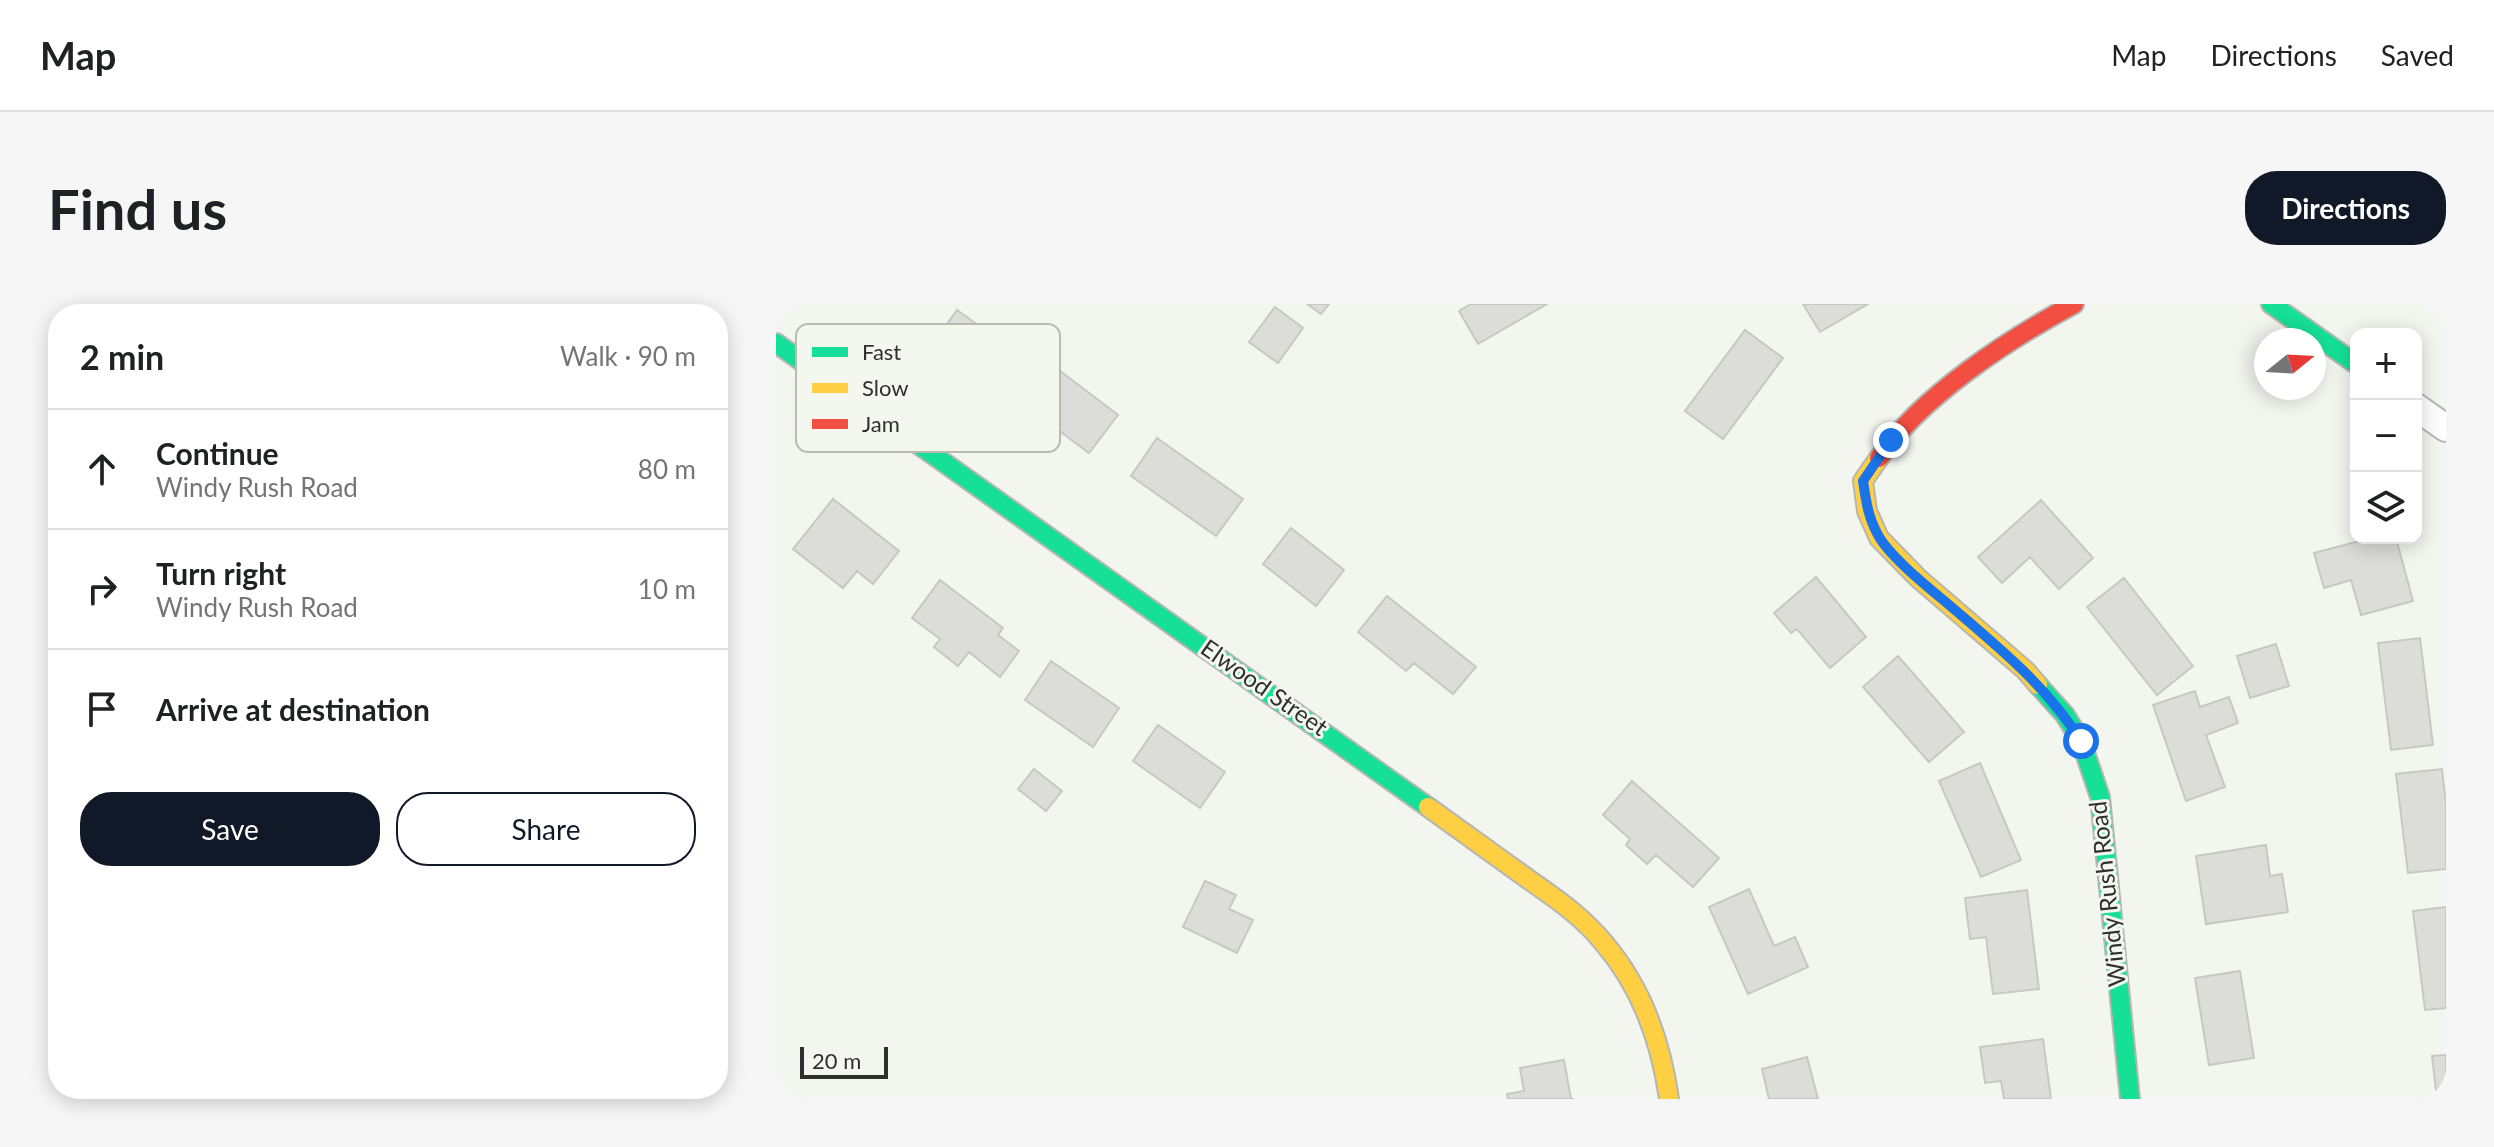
<!DOCTYPE html>
<html lang="en">
<head>
<meta charset="utf-8">
<style>
	body { margin:0; font-family:Lato,sans-serif; background:#f6f6f6; color:#202124 }
	.controls { position:absolute; right:24px; top:24px; display:grid; overflow:hidden; border-radius:16px; box-shadow:0 4px 20px #0003 }
	.controls button { width:72px; height:72px; display:grid; place-items:center; padding:0; border:0; border-bottom:2px solid #e0e0e0; background:#fff; color:#202124; font:40px sans-serif }
	.compass { position:absolute; left:1478px; top:24px; width:72px; height:72px; border-radius:50%; background:#fff; box-shadow:0 4px 20px #0003; rotate:72deg }
	.scale { position:absolute; left:24px; bottom:20px; width:88px; box-sizing:border-box; padding-left:8px; border:4px solid #2f302c; border-top:0; font-size:22px; line-height:28px; white-space:nowrap; color:#2f302c; -webkit-text-stroke:6px #f4f7ed; paint-order:stroke }
	.stop { position:absolute; width:24px; height:24px; margin:-18px; border:6px solid #1a73e8; border-radius:50%; background:#fff }
	.stop.end { background:#1a73e8; border-color:#fff; box-shadow:0 2px 8px #0008 }
	.list { margin:0; padding:0; list-style:none }
	h2 { display:flex; justify-content:space-between; align-items:center; height:104px; margin:0; padding:0 32px; font-size:34px }
	h2 small { font-size:26px; font-weight:400; color:#757577 }
	.list li { display:grid; grid-template-columns:52px 1fr auto; gap:24px; align-items:center; box-sizing:border-box; height:120px; padding:0 32px; border-top:2px solid #e0e0e0 }
	.list b { display:block; font-size:30px; white-space:nowrap }
	.list p { margin:0; font-size:26px; white-space:nowrap; color:#757577 }
	.list em { font-size:26px; font-style:normal; color:#757577 }
	.actions { display:flex; gap:16px; padding:24px 32px }
	.actions a { flex:1; padding:18px 0; border:2px solid #111827; border-radius:32px; text-align:center; font-size:28px; color:#111827 }
	.actions .main { background:#111827; color:#fff }
	.icon { flex:none; width:44px; height:44px; fill:none; stroke:currentColor; stroke-width:2; stroke-linecap:round; stroke-linejoin:round }
	.map { position:relative; flex:none; width:1670px; height:795px; overflow:hidden; border-radius:32px }
	header { display:flex; align-items:center; gap:48px; box-sizing:border-box; height:112px; padding:0 40px; background:#fff; border-bottom:2px solid #e0e0e0 }
	header strong { font-size:38px }
	nav { display:flex; gap:44px; margin-inline-start:auto; font-size:28px }
	.intro { display:flex; align-items:center; justify-content:space-between; box-sizing:border-box; height:192px; padding:0 48px }
	h1 { margin:0; font-size:56px }
	.button { padding:20px 36px; border-radius:32px; background:#111827; color:#fff; font-size:28px; font-weight:700 }
	main { display:flex; gap:48px; padding:0 48px }
	aside { flex:1; background:#fff; border-radius:32px; box-shadow:0 4px 20px #0003 }
	.map>svg:first-child { display:block }
	.building { fill:#dcddd9; stroke:#c7c8c4; stroke-width:2 }
	.lines { fill:none; stroke-linecap:round; stroke-linejoin:round }
	.street-casing { stroke:#b5b6b2; stroke-width:30 }
	.fast-casing { stroke:#b5b6b2; stroke-width:22 }
	.slow-casing { stroke:#b5b6b2; stroke-width:22 }
	.jam-casing { stroke:#b5b6b2; stroke-width:22 }
	.street { stroke:#fdfefd; stroke-width:26 }
	.fast { stroke:#16e098; stroke-width:18 }
	.slow { stroke:#ffcf43; stroke-width:18 }
	.jam { stroke:#f24e42; stroke-width:18 }
	.route { stroke:#1a73e8; stroke-width:10 }
	.labels { text-anchor:middle; stroke-width:6; stroke-linejoin:round; paint-order:stroke }
	.street-label { font-size:24px; fill:#2f302c; stroke:#f4f7ed }
	.key { fill:#f4f7ed; stroke:#b9bbb3; stroke-width:2 }
	.key-label { font-size:22px; fill:#2f302c }
</style>
</head>
<body>
<header>
<strong>Map</strong>
<nav><a>Map</a><a>Directions</a><a>Saved</a></nav>
</header>
<div class="intro"><h1>Find us</h1><a class="button">Directions</a></div>
<main>
<aside>
<h2>2 min<small>Walk · 90 m</small></h2>
<ul class="list">
<li><svg class="icon" aria-label="ahead" viewBox="0 0 24 24"><path d="M12 20V5M6 11l6-6 6 6"/></svg><div><b>Continue</b><p>Windy Rush Road</p></div><em>80 m</em></li>
<li><svg class="icon" aria-label="right" viewBox="0 0 24 24"><path d="M7 20v-9h11M14 6l5 5-5 5"/></svg><div><b>Turn right</b><p>Windy Rush Road</p></div><em>10 m</em></li>
<li><svg class="icon" aria-label="arrive" viewBox="0 0 24 24"><path d="M6 21V4h12l-3 4 3 4H6"/></svg><div><b>Arrive at destination</b></div></li>
</ul>
<div class="actions"><a class="main">Save</a><a>Share</a></div>
</aside>
<div class="map">
<svg width="1670" height="795" viewBox="0 0 1670 795">
	<rect width="100%" height="100%" fill="#f3f5ef"/>
	<!-- building -->
	<path class="building" d="M531,0H553L545,10Z
		M695,0H771L702,40L683,7Z
		M1027,0H1092L1044,28Z
		M499,3L527,24L502,59L473,38Z
		M181,6L227,39L201,77L154,44Z
		M969,26L1007,54L947,135L909,107Z
		M271,57L342,111L313,149L242,96Z
		M381,134L467,195L440,232L355,172Z
		M57,195L123,247L97,280L81,267L67,284L17,245Z
		M1265,196L1317,254L1283,285L1254,253L1226,279L1202,253Z
		M515,224L568,266L540,302L487,260Z
		M1595,234H1620L1637,297L1585,311L1575,276L1548,284L1538,249Z
		M1040,273L1090,333L1054,364L1021,325L1015,329L998,309Z
		M1348,274L1417,362L1381,391L1311,303Z
		M164,276L227,324L222,331L243,347L224,373L193,348L182,362L158,343L164,335L136,314Z
		M611,292L700,363L677,390L638,359L630,367L582,328Z
		M1644,334L1657,441L1615,446L1602,339Z
		M1500,340L1513,382L1474,394L1461,352Z
		M1122,352L1188,428L1153,458L1087,383Z
		M275,357L343,404L317,443L249,396Z
		M1419,387L1424,403L1453,393L1462,419L1430,431L1449,483L1410,497L1377,401Z
		M382,421L449,468L424,504L357,457Z
		M1204,459L1245,556L1205,573L1163,477Z
		M258,465L286,487L270,507L242,485Z
		M1666,465L1670,501V565L1632,569L1620,470Z
		M856,477L943,554L917,583L880,551L871,560L850,541L854,535L827,511Z
		M1490,541L1494,572L1506,570L1512,608L1430,620L1420,552Z
		M429,577L460,591L453,605L477,616L461,649L407,623Z
		M973,585L998,642L1019,633L1032,663L972,690L933,603Z
		M1251,586L1263,685L1217,690L1210,633L1194,635L1189,594Z
		M1670,603V704L1649,706L1637,607Z
		M1464,667L1478,754L1433,761L1419,674Z
		M1267,735L1275,795H1228L1225,777L1209,779L1204,743Z
		M1670,751V795H1661L1656,752Z
		M1031,753L1042,795H993L986,765Z
		M788,756L795,795H798H732L731,790L748,787L744,764Z"/>
	<g class="lines">
		<!-- street casing -->
		<g class="street-casing">
			<path id="street" d="M1640,103L1670,124"/>
		</g>
		<!-- fast casing -->
		<g class="fast-casing">
			<path id="fast" d="M1495,0L1580,60
				M0,39L652,503
				M1262,381L1289,411L1305,437L1324,493L1354,795"/>
		</g>
		<!-- slow casing -->
		<g class="slow-casing">
			<path id="slow" d="M1103,154L1087,177L1091,207L1103,234L1142,274L1249,366L1262,381
				M652,503C685,527 719,551 752,575C779,594 806,612 827,638C865,682 885,738 893,795"/>
		</g>
		<!-- jam casing -->
		<g class="jam-casing">
			<path id="jam" d="M1103,154C1145,92 1233,35 1298,0"/>
		</g>
		<!-- street -->
		<use href="#street" class="street"/>
		<!-- fast -->
		<use href="#fast" class="fast"/>
		<!-- slow -->
		<use href="#slow" class="slow"/>
		<!-- jam -->
		<use href="#jam" class="jam"/>
	</g>
	<g class="lines">
		<!-- route -->
		<path class="route" d="M1115,136L1087,177C1090,197 1092,213 1102,231C1114,253 1152,283 1172,300C1221,342 1270,381 1305,437"/>
	</g>
	<g class="labels">
		<!-- street labels -->
		<g class="street-label">
			<text transform="translate(488 384) rotate(35)" y="8">Elwood Street</text>
			<text transform="translate(1332 590) rotate(-96)" y="8">Windy Rush Road</text>
		</g>
	</g>
	<!-- legend -->
	<rect x="20" y="20" width="264" height="128" rx="12" class="key"/>
	<rect x="36" y="43" width="36" height="10" fill="#16e098"/>
	<rect x="36" y="79" width="36" height="10" fill="#ffcf43"/>
	<rect x="36" y="115" width="36" height="10" fill="#f24e42"/>
	<g class="key-label">
		<text x="86" y="56">Fast</text>
		<text x="86" y="92">Slow</text>
		<text x="86" y="128">Jam</text>
	</g>
</svg>
<div class="controls">
<button>+</button>
<button>−</button>
<button><svg class="icon" aria-label="layers" viewBox="0 0 24 24"><path d="M12 4l9 5-9 5-9-5zM3 14l9 5 9-5"/></svg></button>
</div>
<svg class="compass" viewBox="-18 -18 36 36"><path d="M0-13l5 13h-10z" fill="#e53935"/><path d="M0 13l5-13h-10z" fill="#757577"/></svg>
<div class="scale">20 m</div>
<div class="stop" style="left:1305px;top:437px"></div>
<div class="stop end" style="left:1115px;top:136px"></div>
</div>
</main>
</body>
</html>
